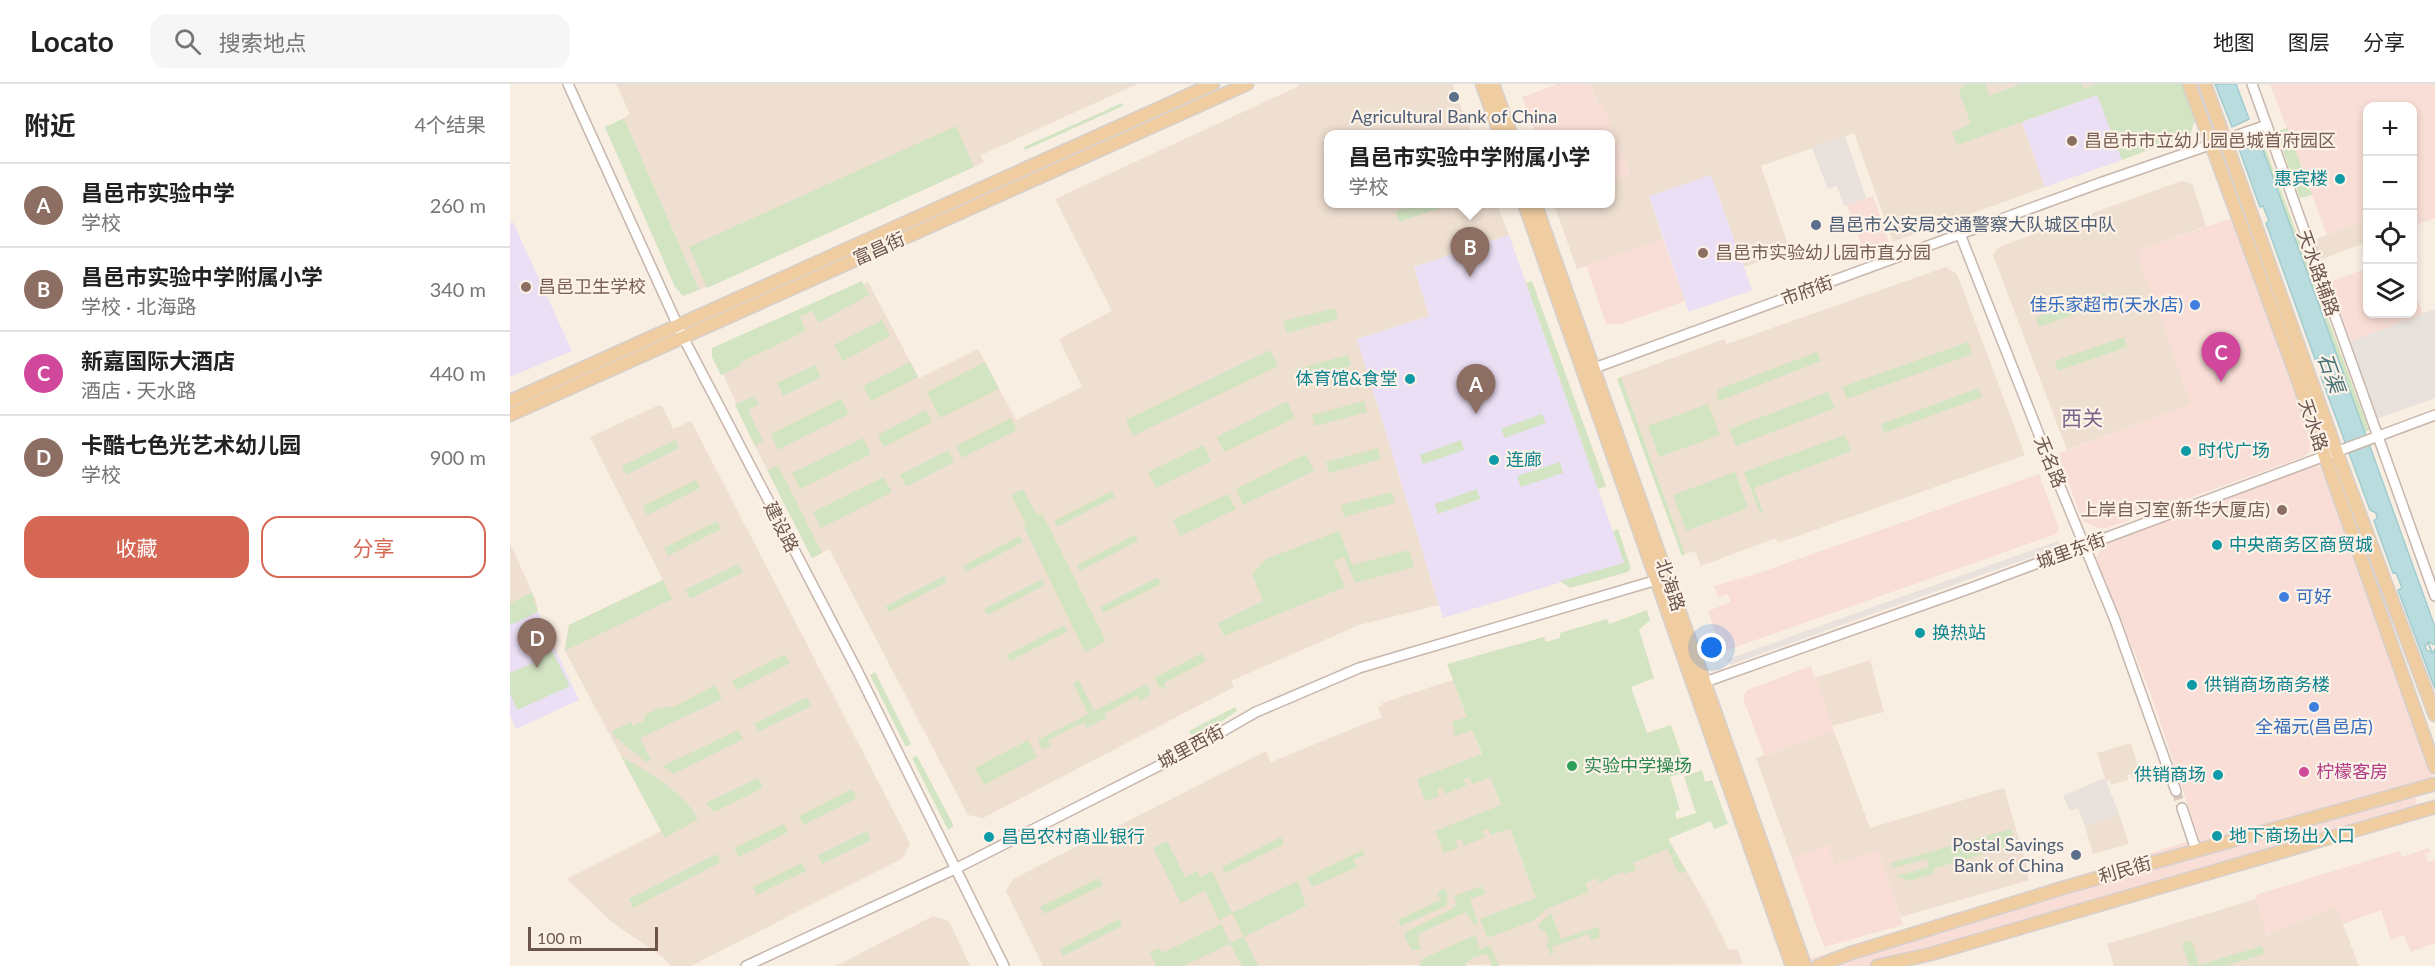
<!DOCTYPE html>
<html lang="zh">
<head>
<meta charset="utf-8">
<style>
	body { margin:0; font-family:Lato,"Noto Sans SC",sans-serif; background:#f6f6f6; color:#222 }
	.controls { position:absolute; right:18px; top:18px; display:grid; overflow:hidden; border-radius:12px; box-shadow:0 3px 9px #0003 }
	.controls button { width:54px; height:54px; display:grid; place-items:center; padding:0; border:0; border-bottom:2px solid #e0e0e0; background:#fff; color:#222; font:30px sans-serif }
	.scale { position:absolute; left:18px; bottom:15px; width:130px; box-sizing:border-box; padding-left:6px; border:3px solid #6d554c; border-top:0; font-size:16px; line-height:21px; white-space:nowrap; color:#6d554c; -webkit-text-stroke:4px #fcf2e7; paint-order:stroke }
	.you { position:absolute; left:1202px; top:564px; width:21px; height:21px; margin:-15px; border:4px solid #fff; border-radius:50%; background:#1a73e8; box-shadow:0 0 0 9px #1a73e833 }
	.badge { display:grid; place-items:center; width:39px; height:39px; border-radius:50%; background:#d56754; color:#fff; font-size:20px; font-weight:700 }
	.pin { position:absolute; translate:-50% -50px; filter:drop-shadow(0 2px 3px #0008) }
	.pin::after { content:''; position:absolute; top:32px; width:21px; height:18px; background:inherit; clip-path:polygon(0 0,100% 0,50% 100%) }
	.popup { position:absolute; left:814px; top:46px; width:291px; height:78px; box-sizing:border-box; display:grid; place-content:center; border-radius:12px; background:#fff; filter:drop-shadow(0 2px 4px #0005); font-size:20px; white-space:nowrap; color:#767676 }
	.popup b { font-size:22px; color:#222 }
	.popup::after { content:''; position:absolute; left:50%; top:100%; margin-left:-12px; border:12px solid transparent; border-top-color:#fff }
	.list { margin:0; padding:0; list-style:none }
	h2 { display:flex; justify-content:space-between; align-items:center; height:78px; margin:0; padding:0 24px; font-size:26px }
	h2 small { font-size:20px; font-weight:400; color:#767676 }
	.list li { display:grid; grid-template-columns:39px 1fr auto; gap:18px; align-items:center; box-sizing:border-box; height:84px; padding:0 24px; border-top:2px solid #e0e0e0 }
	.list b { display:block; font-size:22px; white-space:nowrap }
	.list p { margin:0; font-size:20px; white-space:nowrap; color:#767676 }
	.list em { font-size:20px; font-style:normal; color:#767676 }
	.actions { display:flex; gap:12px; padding:18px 24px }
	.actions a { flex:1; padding:14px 0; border:2px solid #d56754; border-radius:18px; text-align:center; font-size:21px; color:#d56754 }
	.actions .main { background:#d56754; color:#fff }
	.icon { flex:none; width:33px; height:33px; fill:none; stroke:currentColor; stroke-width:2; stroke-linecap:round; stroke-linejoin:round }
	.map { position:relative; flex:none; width:1925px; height:882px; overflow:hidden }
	header { display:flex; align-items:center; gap:36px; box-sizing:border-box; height:84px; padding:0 30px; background:#fff; border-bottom:2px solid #e0e0e0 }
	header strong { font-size:28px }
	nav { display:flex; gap:33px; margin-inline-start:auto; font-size:21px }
	.search { width:420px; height:54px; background:#f6f6f6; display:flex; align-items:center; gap:15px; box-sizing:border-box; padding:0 21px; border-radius:18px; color:#767676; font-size:22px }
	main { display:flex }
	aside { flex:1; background:#fff }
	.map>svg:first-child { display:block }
	.residential { fill:#efdfd1 }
	.commercial { fill:#f8ded6 }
	.industrial { fill:#e8e1dc }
	.education { fill:#ebdff5 }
	.green { fill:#d3e4c2 }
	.water { fill:#b9dddf; stroke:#a1ccd0; stroke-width:1.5 }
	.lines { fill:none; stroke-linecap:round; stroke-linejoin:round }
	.stream { stroke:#a1ccd0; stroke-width:2 }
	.minor-tunnel { stroke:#d6c8bc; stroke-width:9; stroke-dasharray:9 4.5; stroke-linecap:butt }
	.minor-casing { stroke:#c8b5ab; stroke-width:12 }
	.major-casing { stroke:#d6cfcd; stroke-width:15 }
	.minor { stroke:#fff; stroke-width:9 }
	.major { stroke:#f0cda1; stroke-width:12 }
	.service-dot { fill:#5c6f8a; stroke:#fcf2e7; stroke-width:2 }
	.education-dot { fill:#8d6e63; stroke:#fcf2e7; stroke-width:2 }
	.culture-dot { fill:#0f9aa8; stroke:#fcf2e7; stroke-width:2 }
	.shop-dot { fill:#3f7fe0; stroke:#fcf2e7; stroke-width:2 }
	.leisure-dot { fill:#2e9e5b; stroke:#fcf2e7; stroke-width:2 }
	.hotel-dot { fill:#d1479c; stroke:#fcf2e7; stroke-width:2 }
	.labels { text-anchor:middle; stroke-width:4.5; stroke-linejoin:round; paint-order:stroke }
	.service-label { font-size:18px; fill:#4e5e75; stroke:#fcf2e7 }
	.education-label { font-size:18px; fill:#785e54; stroke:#fcf2e7; text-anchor:start }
	.culture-label { font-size:18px; fill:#0d838f; stroke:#fcf2e7; text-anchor:start }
	.street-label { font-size:18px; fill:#6d554c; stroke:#fcf2e7 }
	.shop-label { font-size:18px; fill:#366cbe; stroke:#fcf2e7; text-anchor:end }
	.leisure-label { font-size:18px; fill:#27864d; stroke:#fcf2e7; text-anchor:start }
	.hotel-label { font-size:18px; fill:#b23c85; stroke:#fcf2e7; text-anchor:start }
	.water-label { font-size:20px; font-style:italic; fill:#457377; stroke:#fcf2e7 }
	.quarter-label { font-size:21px; fill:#7a648a; stroke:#fcf2e7 }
</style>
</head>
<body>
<header>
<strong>Locato</strong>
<div class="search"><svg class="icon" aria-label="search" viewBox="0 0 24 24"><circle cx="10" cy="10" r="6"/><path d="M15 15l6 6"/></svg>搜索地点</div>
<nav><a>地图</a><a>图层</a><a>分享</a></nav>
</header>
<main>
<aside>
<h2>附近<small>4个结果</small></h2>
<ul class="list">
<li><span class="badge" style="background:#8d6e63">A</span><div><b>昌邑市实验中学</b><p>学校</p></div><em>260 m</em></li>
<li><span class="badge" style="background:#8d6e63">B</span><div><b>昌邑市实验中学附属小学</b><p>学校 · 北海路</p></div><em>340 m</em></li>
<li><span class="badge" style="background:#d1479c">C</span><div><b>新嘉国际大酒店</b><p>酒店 · 天水路</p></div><em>440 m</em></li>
<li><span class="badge" style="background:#8d6e63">D</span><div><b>卡酷七色光艺术幼儿园</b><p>学校</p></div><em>900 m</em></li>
</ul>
<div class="actions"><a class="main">收藏</a><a>分享</a></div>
</aside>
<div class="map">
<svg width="1925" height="882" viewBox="0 0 1925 882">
	<rect width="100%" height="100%" fill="#f9eee2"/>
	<!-- residential -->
	<path class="residential" d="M106,0H627L471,71L474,78L464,83L189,206L114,34L120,30Z
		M789,0H942L962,50H819V119L987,120L999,151L904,183L919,232L847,255L929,521L849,541L721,597L724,603L473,734L458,731L319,465L302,474L245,362L210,283L217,270L358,198L409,294L468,265L506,336L572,303L549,255L602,227L545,115L787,3Z
		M1080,0H1618L1512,38L1535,103L1383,158L1344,49L1251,82L1280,167L1234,183L1201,92L1139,112L1153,155L1067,185L1044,120L1101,119V97L1120,90L1092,20L1088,21Z
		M1671,97L1678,98L1683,102L1696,142L1627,167L1681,320L1557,366L1483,171L1489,163Z
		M1857,135V158L1812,175L1804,156Z
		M1436,183L1447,190L1515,371L1268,459L1266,454L1191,482L1185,467L1175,470L1111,293L1214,255L1217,260Z
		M149,321L153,323L163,345L181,337L400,759L393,774L181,882H160L154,874L102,838L57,795L151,747L54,565L59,541L153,496L80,353Z
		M0,459L26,517L28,528L0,541Z
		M1360,576L1374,628L1322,642L1305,594Z
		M943,596L1029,822L1160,758L1202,831L1219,866L1227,865L1233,880L533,882L496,807L503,795L756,667L761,678L872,633L868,623L873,621L872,619Z
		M1324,647L1360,744L1494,704L1519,789H1517L1519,796L1391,833L1367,766L1325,781L1291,771L1282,774L1246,674Z
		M1621,659L1631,692L1622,694L1621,690L1617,691L1618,696L1602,701L1600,696L1596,697L1587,669Z
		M1609,730L1619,760L1583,770L1575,742Z
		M1746,815L1757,851L1826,822L1849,882H1604L1597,860Z
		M423,832L439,837L460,882H326Z"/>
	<!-- commercial -->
	<path class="commercial" d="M1049,0H1080L1087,21L1092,19L1120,90L1101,97V50H1026L1012,13Z
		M1760,0H1925V134L1903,142L1902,22H1858L1857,135L1817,151Z
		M1363,112L1380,160L1354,169L1337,121Z
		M1725,133L1800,353V367L1795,372L1597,444H1588L1579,440L1572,436L1548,370L1681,320L1626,167Z
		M1153,155L1175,217L1111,240H1096L1076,181Z
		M1857,184L1858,230H1902L1903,203L1913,230L1855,252L1925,314L1868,334L1820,198Z
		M1807,382L1812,386L1815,392L1879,572L1923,686V691L1918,698L1903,704L1910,734L1394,882H1276L1689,754L1639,605L1586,474L1595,458Z
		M1529,390L1549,444L1546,450L1212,568L1198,527L1221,518L1218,510L1208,513L1204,502L1246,490Z
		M1301,582L1324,647L1254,671L1233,614L1237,606Z
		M1318,760L1325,781L1368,766L1393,841L1314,863L1282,774Z
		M1919,764L1921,768L1915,770L1918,778L1925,776V859L1901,868L1894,851L1881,856L1871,826L1833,840L1826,822L1756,851L1745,811L1889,767L1892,773Z"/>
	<!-- industrial -->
	<path class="industrial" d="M1335,52L1356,114L1334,122L1327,102L1318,105L1302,64Z
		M1925,225V314L1868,334L1840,258Z
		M1548,457L1550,463L1220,581L1218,575Z
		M1595,694L1609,730L1575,742L1568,724L1560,727L1553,712Z"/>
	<!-- education -->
	<path class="education" d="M1588,11L1612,76L1535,103L1512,38Z
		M1201,91L1242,206L1179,228L1139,112Z
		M3,138L62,267L0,293V139Z
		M999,151L1114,479L933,534L847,255L919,232L904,183Z
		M28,528L69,616L6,645L0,631V541Z"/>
	<!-- green -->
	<path class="green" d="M1454,0H1475L1479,12L1511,0H1572L1574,4L1586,0H1672L1685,36L1680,51L1612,76L1587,11L1447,61L1442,48L1461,40L1449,8Z
		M612,19L613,22L515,66L514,63Z
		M114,34L189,206L173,212L165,203L95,43Z
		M446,42L464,83L197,204L179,163Z
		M1777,44L1802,111L1790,114L1766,48Z
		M1749,55H1752L1859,346L1854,349Z
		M910,119H942V120L889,138L886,127Z
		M352,197L359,211L308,239L302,227L290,233L296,247L233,277L230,282L211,291L202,273V264Z
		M1022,197L1096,402L1088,405L1016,199Z
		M1595,209L1598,218L1529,243L1526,233Z
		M825,224L828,235L777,249L773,237Z
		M372,236L380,252L333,277L324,261Z
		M1614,253L1617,263L1548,287L1545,277Z
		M1458,258L1462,270L1337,315L1332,303Z
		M760,266L768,282L623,352L616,336Z
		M1307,268L1311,277L1209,317L1207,309L1209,305Z
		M838,271L841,282L789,296L786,285Z
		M400,278L408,293L361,317L353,302Z
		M475,278L489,305L430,334L417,308Z
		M305,281L311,293L273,312L267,299Z
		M1111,293L1175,470L1172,472L1107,295Z
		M1469,304L1472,313L1374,349L1371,340Z
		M1318,308L1325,324L1226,362L1219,345Z
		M244,312L249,320L238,326L253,357L245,362L225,321Z
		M331,315L339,330L268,366L261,350Z
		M777,317L785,334L714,368L707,353Z
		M854,317L857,328L805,342L802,331Z
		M1198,320L1210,351L1149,373L1138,342Z
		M416,326L422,338L374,363L368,351Z
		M1032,330L1036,339L995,354L991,345Z
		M501,334L507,346L452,374L446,362Z
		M1335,351L1341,367L1244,404L1253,428L1349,396L1250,429L1234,388Z
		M353,354L361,370L290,405L282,389Z
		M165,356L169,364L116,391L112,382Z
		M951,356L954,366L913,380L910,371Z
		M694,361L701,377L646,404L638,388Z
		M868,364L871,375L819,389L816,378Z
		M438,366L444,378L396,403L390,391Z
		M796,370L804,387L733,421L726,405Z
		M1050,378L1053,389L1011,403L1007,392Z
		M268,381L312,469L302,474L257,386Z
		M1225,388L1238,424L1176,447L1163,411Z
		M374,393L382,408L311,444L303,428Z
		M186,396L190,404L137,431L133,422Z
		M513,405L527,431L532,429L596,557L575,568L513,441L516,440L501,411Z
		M967,405L970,415L928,430L925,420Z
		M602,407L605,413L547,443L544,437Z
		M882,408L885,419L834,433L831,421Z
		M718,410L726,425L670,452L663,436Z
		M207,437L211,445L158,472L154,464Z
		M1108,445L1121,484L1118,488L1060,504L1050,497L1114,479L1103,447Z
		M829,447L842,481L899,466L904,483L845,499L834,473L824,477L835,503L714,552L708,539L753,517L742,490L756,475Z
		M625,451L628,457L570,487L567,481Z
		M510,452L513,458L456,488L453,482Z
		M228,480L233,488L180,515L175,506Z
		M434,492L437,498L379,528L376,522Z
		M648,493L651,500L593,529L590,523Z
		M532,495L535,501L478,531L474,525Z
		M153,496L162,515L55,567L59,541Z
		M22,509L28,528L0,541V519Z
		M1137,526L1140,536L1129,546L1144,594L1121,603L1137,649L1161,641L1177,687L1160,693L1170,726L1165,728L1167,735L1186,729L1174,693L1192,686L1195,698L1202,696L1218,740L1204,745L1201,737L1158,755L1176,787L1169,790L1157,765L1123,779L1126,786L1114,790L1112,788L1089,799L1087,794L1076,799L1078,808L1037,825L1023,837L977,854L970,835L1026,814L1000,745L981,751L978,744L972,747L975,753L954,762L951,755L946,757L948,764L934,769L925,747L991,721L980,693L962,700L959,693L954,695L956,702L935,710L932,703L927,705L929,712L915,717L907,695L972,670L962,646L945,652L942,638L957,633L937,580L1034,553L1036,558L1050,554V549L1097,535L1099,540Z
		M554,541L558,547L500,577L497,571Z
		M41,565L60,602L7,626L0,609V589L32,575L30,569Z
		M692,569L696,577L654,599L656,605L649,603L644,594Z
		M275,570L280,579L227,606L222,597Z
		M365,588L401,660L396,663L360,591Z
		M569,596L584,627L637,600L641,610L630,617L627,612L595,629L597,633L577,644L574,638L538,656L541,663L532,665L528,656L578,630L563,599Z
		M205,601L212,615L130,654L141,676L136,678L104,652L102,647L121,638L123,642L135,636L134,632L147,625L166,622Z
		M297,613L301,622L248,648L244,640Z
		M725,623L727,627L684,656L679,647Z
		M228,646L233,655L163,690L153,682Z
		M518,656L527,673L474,701L465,684Z
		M111,672C137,688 174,708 188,735L155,754Z
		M407,672L444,742L438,746L402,674Z
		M248,694L253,704L204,728L196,719Z
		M342,705L347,714L294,741L289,732Z
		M274,740L278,748L229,773L224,764Z
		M1501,745L1505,760L1423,785V790L1398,797L1386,792L1419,783L1417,775L1383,784L1381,779Z
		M357,747L361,756L312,780L308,771Z
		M771,753L774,760L715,789L712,783Z
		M657,757L675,793L687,787L690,793L702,787L722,829L788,797L796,822L734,853L748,882H732L720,860L673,882H646L640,868L649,864L652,869L711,840L720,859L734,853L722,829L709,836L695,807L671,819L643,764Z
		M853,766L855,771L843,776L847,783L802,803L797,793Z
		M206,770L211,778L123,824L119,815Z
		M292,779L296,787L247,811L243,803Z
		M589,794L593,801L534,830L530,823Z
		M972,802L975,810L960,815L968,840L966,842L956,828L908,850L910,854L907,855L911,866H902L894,852L896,848L944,824L946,819L944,812Z
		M935,804L938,813L936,822L891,842L888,836L930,816L927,808Z
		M1041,829L1051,855L1087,843L1090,846L1089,854L1081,856L1079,850L1042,863L1044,869L1041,871L1036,860L1039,859L1035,846L1031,847L1028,841Z
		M609,835L612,842L553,872L550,865Z
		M965,851L970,865L980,861L989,882H980L982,879L976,870L961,874V876L955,879L956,882H909L912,875Z
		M1682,857L1689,881L1752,862L1754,870L1715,882H1679L1672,859Z"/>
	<!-- water -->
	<path class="water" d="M1705,0H1726L1739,35L1722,43Z
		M1749,55L1925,543V561L1919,558L1915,562L1917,567L1923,568L1925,565V605L1888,506L1892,504L1886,489H1883L1864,437L1867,434L1866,429L1860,426L1811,293L1815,292L1809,274L1805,275L1756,139L1759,137L1753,122L1750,123L1728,62Z"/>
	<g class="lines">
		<!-- stream -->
		<path class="stream" d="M1918,558L1922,569"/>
		<!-- minor-tunnel -->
		<path class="minor-tunnel" d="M1666,707L1672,724"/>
		<!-- minor casing -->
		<g class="minor-casing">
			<path id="minor" d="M58,0L173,253L347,586L494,882
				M1742,0L1925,512
				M1450,150L1537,371L1605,536L1666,707
				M1079,286L1587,100L1757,41
				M1195,598L1461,504L1925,331
				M1672,724L1686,766
				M236,882L445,785L678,667L746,628L849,584L1147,496"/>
		</g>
		<!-- major casing -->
		<g class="major-casing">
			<path id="major" d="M972,0L990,50
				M983,0L1001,50
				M1679,0L1785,288L1925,683
				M1695,0L1827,369L1925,631
				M1014,119L1282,882
				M1025,119L1295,882
				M0,317L703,0
				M0,331L737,0
				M1308,882L1338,870L1556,803L1925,700
				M1367,882L1421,870L1925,723"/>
		</g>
		<!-- minor -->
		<use href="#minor" class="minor"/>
		<!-- major -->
		<use href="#major" class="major"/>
	</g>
	<!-- markers -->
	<g class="service-dot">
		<circle cx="944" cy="13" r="6"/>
		<circle cx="1306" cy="141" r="6"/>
		<circle cx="1566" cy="771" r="6"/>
	</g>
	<g class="education-dot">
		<circle cx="1562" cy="57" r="6"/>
		<circle cx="1193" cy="169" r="6"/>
		<circle cx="16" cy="203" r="6"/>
		<circle cx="1772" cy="426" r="6"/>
	</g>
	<g class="culture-dot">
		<circle cx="1830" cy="95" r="6"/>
		<circle cx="900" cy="295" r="6"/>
		<circle cx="1676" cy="367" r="6"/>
		<circle cx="984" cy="376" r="6"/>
		<circle cx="1707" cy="461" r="6"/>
		<circle cx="1410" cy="549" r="6"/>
		<circle cx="1682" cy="601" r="6"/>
		<circle cx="1708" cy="691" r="6"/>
		<circle cx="1707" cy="752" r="6"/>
		<circle cx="479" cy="753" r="6"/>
	</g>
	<g class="shop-dot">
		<circle cx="1685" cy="221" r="6"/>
		<circle cx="1774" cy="513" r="6"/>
		<circle cx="1804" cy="623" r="6"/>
	</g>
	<circle class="leisure-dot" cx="1062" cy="682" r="6"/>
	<circle class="hotel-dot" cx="1794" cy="688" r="6"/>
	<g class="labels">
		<!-- service labels -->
		<g class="service-label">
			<text x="944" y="39">Agricultural Bank of China</text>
			<text x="1318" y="147" text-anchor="start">昌邑市公安局交通警察大队城区中队</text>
			<text x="1554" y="767" text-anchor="end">Postal Savings<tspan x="1554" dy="21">Bank of China</tspan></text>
		</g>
		<!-- education labels -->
		<g class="education-label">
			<text x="1574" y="63">昌邑市市立幼儿园邑城首府园区</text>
			<text x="1205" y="175">昌邑市实验幼儿园市直分园</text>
			<text x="28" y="209">昌邑卫生学校</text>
			<text x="1760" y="432" text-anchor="end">上岸自习室(新华大厦店)</text>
		</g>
		<!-- culture labels -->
		<g class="culture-label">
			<text x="1818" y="101" text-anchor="end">惠宾楼</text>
			<text x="888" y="301" text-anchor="end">体育馆&amp;食堂</text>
			<text x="1688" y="373">时代广场</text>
			<text x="996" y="382">连廊</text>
			<text x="1719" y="467">中央商务区商贸城</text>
			<text x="1422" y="555">换热站</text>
			<text x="1694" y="607">供销商场商务楼</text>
			<text x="1696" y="697" text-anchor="end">供销商场</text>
			<text x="1719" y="758">地下商场出入口</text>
			<text x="491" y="759">昌邑农村商业银行</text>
		</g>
		<!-- street labels -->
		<g class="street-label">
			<text transform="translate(369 165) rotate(-24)" y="6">富昌街</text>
			<text transform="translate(1808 189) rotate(70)" y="6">天水路辅路</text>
			<text transform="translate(1297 207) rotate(-20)" y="6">市府街</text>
			<text transform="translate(1803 341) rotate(71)" y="6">天水路</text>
			<text transform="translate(1540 378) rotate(68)" y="6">无名路</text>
			<text transform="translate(271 443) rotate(63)" y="6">建设路</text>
			<text transform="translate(1561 467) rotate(-20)" y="6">城里东街</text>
			<text transform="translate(1160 501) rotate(71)" y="6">北海路</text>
			<text transform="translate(681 663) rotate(-28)" y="6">城里西街</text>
			<text transform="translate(1615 786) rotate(-16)" y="6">利民街</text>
		</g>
		<!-- shop labels -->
		<g class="shop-label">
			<text x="1673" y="227">佳乐家超市(天水店)</text>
			<text x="1786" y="519" text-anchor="start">可好</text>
			<text x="1804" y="649" text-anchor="middle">全福元(昌邑店)</text>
		</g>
		<!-- leisure labels -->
		<g class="leisure-label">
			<text x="1074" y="688">实验中学操场</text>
		</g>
		<!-- hotel labels -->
		<g class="hotel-label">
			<text x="1806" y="694">柠檬客房</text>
		</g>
		<!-- water labels -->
		<g class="water-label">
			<text transform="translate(1821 289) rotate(70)" y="7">石渠</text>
		</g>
		<!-- quarter labels -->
		<g class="quarter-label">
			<text x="1572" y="342">西关</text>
		</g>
	</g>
</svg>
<div class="controls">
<button>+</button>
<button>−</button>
<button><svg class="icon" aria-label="locate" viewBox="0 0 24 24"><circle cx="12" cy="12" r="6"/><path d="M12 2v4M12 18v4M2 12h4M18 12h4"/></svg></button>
<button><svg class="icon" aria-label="layers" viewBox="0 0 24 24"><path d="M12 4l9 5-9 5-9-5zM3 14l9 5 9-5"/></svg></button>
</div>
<div class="scale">100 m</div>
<div class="you"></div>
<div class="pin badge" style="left:966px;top:330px;background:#8d6e63">A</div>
<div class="pin badge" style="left:960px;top:193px;background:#8d6e63">B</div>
<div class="popup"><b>昌邑市实验中学附属小学</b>学校</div>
<div class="pin badge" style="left:1711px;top:298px;background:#d1479c">C</div>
<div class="pin badge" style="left:27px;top:584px;background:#8d6e63">D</div>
</div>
</main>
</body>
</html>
